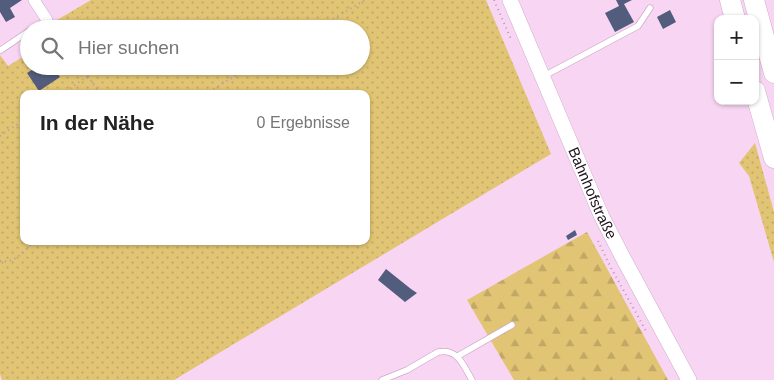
<!DOCTYPE html>
<html lang="de">
<head>
<meta charset="utf-8">
<style>
	body { margin:0; font-family:Helvetica,sans-serif; background:#f2f2f2; color:#222 }
	.controls { position:absolute; right:15px; top:15px; display:grid; overflow:hidden; border-radius:10px; box-shadow:0 1px 4px #0004 }
	.controls button { width:45px; height:45px; display:grid; place-items:center; padding:0; border:0; border-bottom:1px solid #e0e0e0; background:#fff; color:#222; font:25px sans-serif }
	.list { margin:0; padding:0; list-style:none }
	h2 { display:flex; justify-content:space-between; align-items:center; height:65px; margin:0; padding:0 20px; font-size:21px }
	h2 small { font-size:16px; font-weight:400; color:#767676 }
	.icon { flex:none; width:28px; height:28px; fill:none; stroke:currentColor; stroke-width:2; stroke-linecap:round; stroke-linejoin:round }
	.map { position:relative; flex:none; width:774px; height:380px; overflow:hidden }
	.search { position:absolute; background:#fff; box-shadow:0 1px 4px #0004; left:20px; top:20px; width:350px; height:55px; display:flex; align-items:center; gap:12px; box-sizing:border-box; padding:0 18px; border-radius:28px; color:#767676; font-size:19px }
	.panel { position:absolute; background:#fff; box-shadow:0 1px 4px #0004; left:20px; top:90px; width:350px; height:155px; border-radius:10px }
	.map>svg:first-child { display:block }
	.grass { fill:url(#grass-dots); fill-rule:evenodd }
	.forest { fill:url(#forest-firs) }
	.building { fill:#525c7c }
	.lines { fill:none; stroke-linecap:round; stroke-linejoin:round }
	.service-casing { stroke:#cdacc8; stroke-width:7 }
	.minor-casing { stroke:#cdacc8; stroke-width:12 }
	.secondary-casing { stroke:#cdacc8; stroke-width:16 }
	.motorway-casing { stroke:#cdacc8; stroke-width:21 }
	.path { stroke:#b599b1; stroke-width:2; stroke-dasharray:1 4; stroke-linecap:butt }
	.service { stroke:#fff; stroke-width:5.5 }
	.minor { stroke:#fff; stroke-width:11 }
	.secondary { stroke:#fff; stroke-width:15 }
	.motorway { stroke:#fff; stroke-width:20 }
	.labels { text-anchor:middle; stroke-width:5; stroke-linejoin:round; paint-order:stroke }
	.street-label { font-size:15px; fill:#1e121c; stroke:#f8d5f3 }
</style>
</head>
<body>
<div class="map">
<svg width="774" height="380" viewBox="0 0 774 380">
	<defs>
		<pattern id="grass-dots" width="8" height="8" patternUnits="userSpaceOnUse" patternTransform="scale(1.25)"><rect width="8" height="8" fill="#e1c574"/><path d="M2 2h.1M6 6h.1" fill="none" stroke="#c1a864" stroke-width="1.8" stroke-linecap="round"/></pattern>
		<pattern id="forest-firs" width="22" height="20" patternUnits="userSpaceOnUse" patternTransform="scale(1.25)"><rect width="22" height="20" fill="#e1c574"/><path d="M5 1l3.5 6h-7zM16 11l3.5 6h-7z" fill="#c1a864"/></pattern>
	</defs>
	<rect width="100%" height="100%" fill="#f8d5f3"/>
	<!-- grass -->
	<path class="grass" d="M91,0H486L551,154L174,380H2L0,374V55L8,66L29,53V66H361V29H46L45,27ZM24,94H366V241H24Z
		M755,143L774,212V262L749,176L739,163Z"/>
	<!-- forest -->
	<path class="forest" d="M587,232L668,380H514L467,300Z"/>
	<!-- building -->
	<path class="building" d="M0,0H22L10,8L15,17L6,22L0,12Z
		M616,0H632L624,4L634,22L615,32L605,13L619,6Z
		M670,10L676,22L663,29L657,17Z
		M38,66H52L60,77L39,91L27,73Z
		M575,230L577,235L568,240L566,236Z
		M386,269L411,289L417,293L405,302L378,280Z"/>
	<g class="lines">
		<!-- service casing -->
		<g class="service-casing">
			<path id="service" d="M33,29L47,20L53,29
				M1,50L29,31
				M78,66L79,68
				M544,76L638,26L650,8
				M458,356L512,325
				M382,380L407,370L438,352C458,348 463,365 472,380"/>
		</g>
		<!-- minor casing -->
		<g class="minor-casing">
			<path id="minor" d="M34,0L47,20"/>
		</g>
		<!-- secondary casing -->
		<g class="secondary-casing">
			<g id="secondary">
				<path id="s1" d="M510,0L601,215L621,254L689,380"/>
			</g>
		</g>
		<!-- motorway casing -->
		<g class="motorway-casing">
			<path id="motorway" d="M730,0L735,19
				M754,0L774,73
				M755,91L774,158"/>
		</g>
		<!-- path -->
		<path class="path" d="M494,0L511,39
			M316,29L365,0
			M85,72L100,94
			M62,94L88,76
			M205,94L252,66
			M0,136L24,120
			M598,241L610,266L646,331
			M0,261C15,264 25,250 35,241"/>
		<!-- service -->
		<use href="#service" class="service"/>
		<!-- minor -->
		<use href="#minor" class="minor"/>
		<!-- secondary -->
		<use href="#secondary" class="secondary"/>
		<!-- motorway -->
		<use href="#motorway" class="motorway"/>
	</g>
	<g class="labels">
		<!-- street labels -->
		<g class="street-label">
			<text dy="5" stroke="none"><textPath href="#s1" startOffset="210">Bahnhofstraße</textPath></text>
		</g>
	</g>
</svg>
<div class="controls">
<button>+</button>
<button>−</button>
</div>
<div class="search"><svg class="icon" aria-label="search" viewBox="0 0 24 24"><circle cx="10" cy="10" r="6"/><path d="M15 15l6 6"/></svg>Hier suchen</div>
<section class="panel">
<h2>In der Nähe<small>0 Ergebnisse</small></h2>
<ul class="list">
</ul>
</section>
</div>
</body>
</html>
